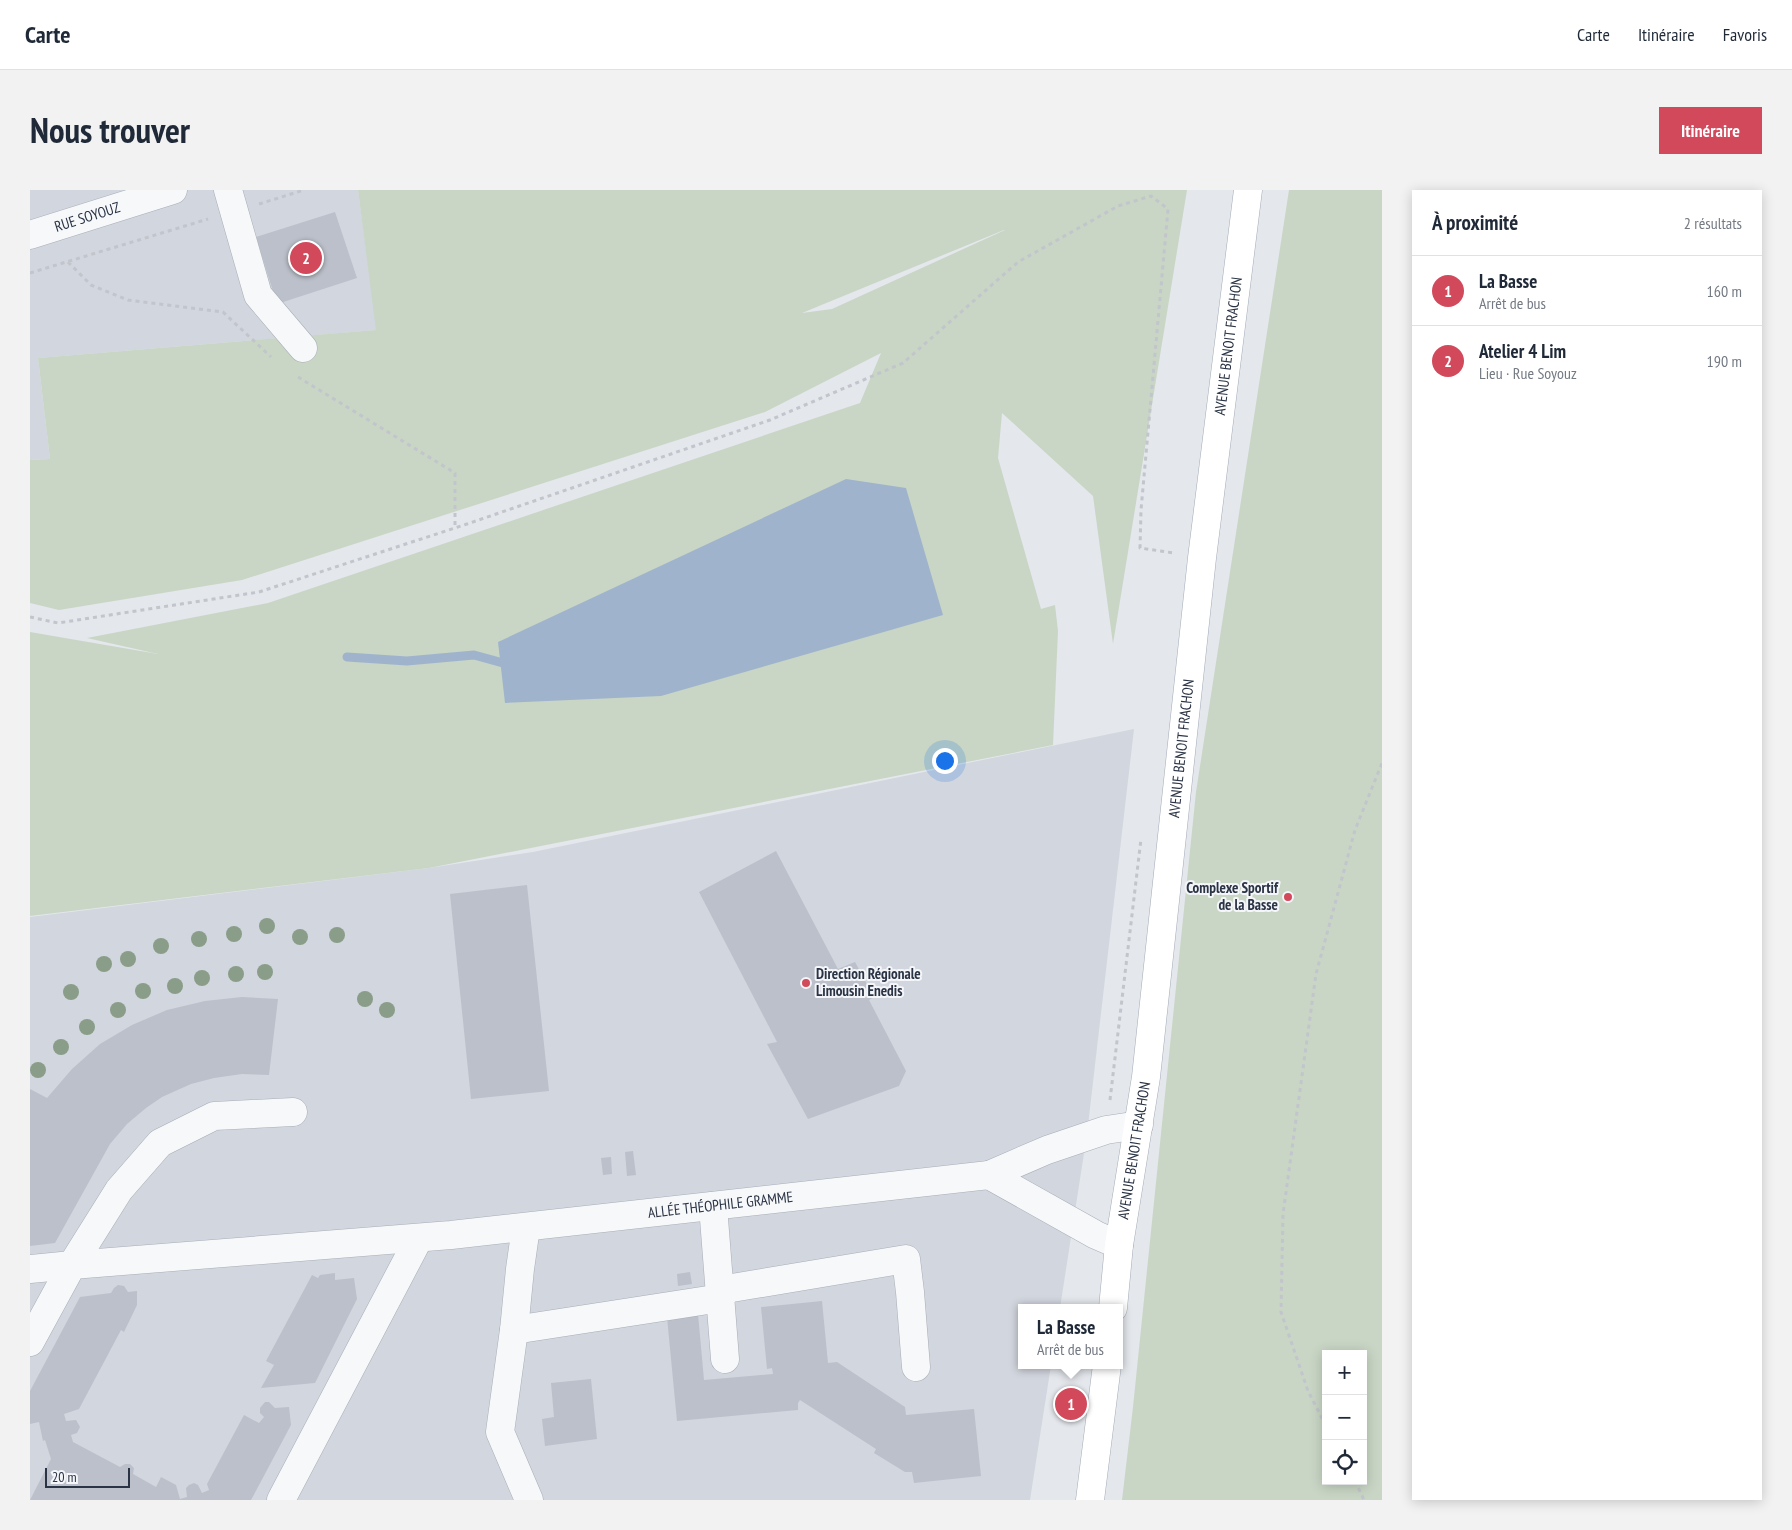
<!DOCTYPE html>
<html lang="fr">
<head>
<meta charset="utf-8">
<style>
	body { margin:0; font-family:"PT Sans Narrow",sans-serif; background:#f2f2f3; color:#1f2937 }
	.controls { position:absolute; right:15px; bottom:15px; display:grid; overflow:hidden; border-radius:0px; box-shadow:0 2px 12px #0003 }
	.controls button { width:45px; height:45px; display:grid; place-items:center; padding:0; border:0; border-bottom:1px solid #e0e1e3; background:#fff; color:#1f2937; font:25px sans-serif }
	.scale { position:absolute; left:15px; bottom:12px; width:85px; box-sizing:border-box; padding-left:5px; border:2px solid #2b3445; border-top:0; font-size:14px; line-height:18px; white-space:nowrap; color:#2b3445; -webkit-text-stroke:4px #f4f6f9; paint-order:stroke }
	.you { position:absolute; left:914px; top:570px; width:18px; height:18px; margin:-12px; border:4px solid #fff; border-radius:50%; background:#1a73e8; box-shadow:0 0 0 8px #1a73e833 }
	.badge { display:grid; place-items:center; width:32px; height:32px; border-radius:50%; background:#d1495b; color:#fff; font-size:16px; font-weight:700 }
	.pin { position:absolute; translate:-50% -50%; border:2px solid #fff; box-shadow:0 1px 5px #0006 }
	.popup { position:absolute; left:988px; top:1114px; width:105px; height:65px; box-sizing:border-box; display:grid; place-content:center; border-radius:0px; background:#fff; filter:drop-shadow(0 1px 4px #0005); font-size:16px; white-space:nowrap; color:#747a83 }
	.popup b { font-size:19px; color:#1f2937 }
	.popup::after { content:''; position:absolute; left:50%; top:100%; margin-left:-10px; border:10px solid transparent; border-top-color:#fff }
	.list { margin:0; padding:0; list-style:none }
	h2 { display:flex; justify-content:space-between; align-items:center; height:65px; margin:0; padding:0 20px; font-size:21px }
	h2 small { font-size:16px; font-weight:400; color:#747a83 }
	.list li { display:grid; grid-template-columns:32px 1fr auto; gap:15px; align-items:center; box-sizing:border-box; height:70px; padding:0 20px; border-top:1px solid #e0e1e3 }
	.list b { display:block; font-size:19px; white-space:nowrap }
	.list p { margin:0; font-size:16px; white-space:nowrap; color:#747a83 }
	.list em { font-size:16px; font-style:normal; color:#747a83 }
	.icon { flex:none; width:28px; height:28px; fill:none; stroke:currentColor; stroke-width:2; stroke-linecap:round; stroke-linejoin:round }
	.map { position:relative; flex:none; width:1352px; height:1310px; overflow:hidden; border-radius:0px }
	header { display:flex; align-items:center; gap:30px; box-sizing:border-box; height:70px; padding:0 25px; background:#fff; border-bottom:1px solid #e0e1e3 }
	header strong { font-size:24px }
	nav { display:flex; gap:28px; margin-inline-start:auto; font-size:18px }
	.intro { display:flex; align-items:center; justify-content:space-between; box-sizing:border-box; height:120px; padding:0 30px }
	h1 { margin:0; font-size:35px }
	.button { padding:12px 22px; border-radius:0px; background:#d1495b; color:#fff; font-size:18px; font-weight:700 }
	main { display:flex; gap:30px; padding:0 30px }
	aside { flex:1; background:#fff; border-radius:0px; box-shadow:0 2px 12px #0003 }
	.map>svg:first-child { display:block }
	.built { fill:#d2d6de }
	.green { fill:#c9d6c5; fill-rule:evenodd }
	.water { fill:#9fb4cc }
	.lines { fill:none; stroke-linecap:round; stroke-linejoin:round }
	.stream { stroke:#9fb4cc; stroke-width:9 }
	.building { fill:#bbc0ca }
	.minor-casing { stroke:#a9aeb7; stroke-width:29 }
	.major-casing { stroke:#a3abb8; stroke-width:29 }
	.path { stroke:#c2c5cb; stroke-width:3; stroke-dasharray:4 4; stroke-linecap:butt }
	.minor { stroke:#f7f8fa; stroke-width:28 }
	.major { stroke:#fff; stroke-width:28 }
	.tree { fill:#899d89 }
	.poi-dot { fill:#d1495b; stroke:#f4f6f9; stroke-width:2 }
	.labels { text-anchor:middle; stroke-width:4; stroke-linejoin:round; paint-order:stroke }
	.street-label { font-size:15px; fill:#2b3445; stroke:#f4f6f9 }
	.poi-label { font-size:15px; font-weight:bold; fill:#2b3445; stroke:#f4f6f9; text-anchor:end }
</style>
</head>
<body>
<header>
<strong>Carte</strong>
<nav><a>Carte</a><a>Itinéraire</a><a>Favoris</a></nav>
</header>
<div class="intro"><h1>Nous trouver</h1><a class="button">Itinéraire</a></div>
<main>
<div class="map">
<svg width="1352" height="1310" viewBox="0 0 1352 1310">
	<rect width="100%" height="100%" fill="#e4e7ec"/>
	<!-- built -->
	<path class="built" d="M0,0H328L347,140L8,168L20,269L0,270Z
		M1104,539L1057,944L1030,1118H992V1175H1021L1000,1310H0V727L399,678L503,662Z"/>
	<!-- green -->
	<path class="green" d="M328,0H1157L1083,454L1063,306L972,223L968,268L1011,419L1025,415L1028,441L1023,555L399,678L0,726V442L128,464L57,448L238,413L830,213L851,163L735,222L212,390L29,420L0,413V270L20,269L8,168L346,140ZM975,40L802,119L772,123L974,40Z
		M1259,0H1352V1310H1092L1103,1217L1166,602ZM1296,1164H1333V1291H1296Z"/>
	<!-- water -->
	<path class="water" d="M816,289L876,298L913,425L631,506L475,513L468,452Z"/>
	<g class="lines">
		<!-- stream -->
		<path class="stream" d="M317,467L377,471L444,465L480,475"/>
	</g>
	<!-- building -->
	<path class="building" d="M305,22L327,88L247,114L226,47Z
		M746,661L808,779L825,772L844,807L839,810L876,881L869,896L778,929L737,854L747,852L669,702Z
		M497,695L519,901L441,909L420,704Z
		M212,807L248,809L239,885L212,884L184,888L161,894L132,907L116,918L97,934L80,954L25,1053L0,1056V899L17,908L42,879L70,854L102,835L137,820L175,811Z
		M603,961L606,985L597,986L595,962Z
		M581,967L582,984L573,985L571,968Z
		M660,1082L662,1094L648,1096L647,1084Z
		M305,1083V1090L324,1088L327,1109L285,1193L231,1198L244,1175L236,1171L282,1085L288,1088L290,1085Z
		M88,1095L94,1096L98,1102L107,1101V1115L94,1142L91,1140L49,1219L34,1224L36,1231L46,1230L50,1237L47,1243L41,1245L43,1252L90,1277L95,1274H100L104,1278L103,1284L126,1297L131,1287L146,1295L150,1309L157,1307L156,1298L159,1295L164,1293L168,1295L172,1303L179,1300L177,1294L214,1225L229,1233L234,1227L230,1223V1218L235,1212H239L245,1218L259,1217L261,1235L221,1310H0L21,1269L15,1250L13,1251L9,1232L0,1234V1201L50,1107L81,1103L84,1098Z
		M792,1111L798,1173L807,1172L875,1217L876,1225L944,1219L951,1286L884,1293L882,1282H875L844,1263L846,1259L770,1210L768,1213V1220L647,1231L637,1127L668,1124L674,1190L743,1184L742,1178L737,1179L731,1117Z
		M561,1189L567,1249L515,1256L512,1229L524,1227L521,1193Z"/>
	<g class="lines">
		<!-- minor casing -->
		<g class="minor-casing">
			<g id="minor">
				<path d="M198,0L228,105L273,158"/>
				<path id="s1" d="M0,45L143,0"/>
				<path d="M683,1016L695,1169"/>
				<path d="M1089,1055L1066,1045L959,985L1017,960L1076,940L1109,935"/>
				<path d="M0,1079L42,1075L89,1000L130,953L184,926L263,922"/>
				<path d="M690,1100L876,1069L880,1102L886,1177"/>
				<path d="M484,1140L490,1079L496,1037"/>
				<path id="s2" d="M0,1152L42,1075L421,1045L959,985"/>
				<path d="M251,1310L389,1048"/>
				<path d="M499,1310L470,1242L484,1140L691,1108"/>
			</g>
		</g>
		<!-- major casing -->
		<g class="major-casing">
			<g id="major">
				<path id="s3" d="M1083,1118L1089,1055L1116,887L1172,368L1218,0"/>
				<path d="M1060,1310L1077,1175"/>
			</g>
		</g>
		<!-- path -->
		<path class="path" d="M229,14L274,0
			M38,72L61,95L98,110L193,122L241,167
			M0,83L178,29
			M268,187L425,283V338
			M0,427L28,433L229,402L437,334L740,230L873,173L988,72L1088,16L1121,6L1138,19L1111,320L1110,358L1144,363
			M1080,910L1111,649
			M1296,1236L1278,1201L1251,1122L1253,1024L1286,784L1325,640L1352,573
			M1325,1291L1334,1310"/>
		<!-- minor -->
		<use href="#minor" class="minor"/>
		<!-- major -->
		<use href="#major" class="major"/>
	</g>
	<!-- trees -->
	<g class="tree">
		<circle cx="237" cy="736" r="8"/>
		<circle cx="204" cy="744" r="8"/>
		<circle cx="307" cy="745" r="8"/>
		<circle cx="270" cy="747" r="8"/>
		<circle cx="169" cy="749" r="8"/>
		<circle cx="131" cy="756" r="8"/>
		<circle cx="98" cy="769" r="8"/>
		<circle cx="74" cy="774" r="8"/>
		<circle cx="235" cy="782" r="8"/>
		<circle cx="206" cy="784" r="8"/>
		<circle cx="172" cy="788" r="8"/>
		<circle cx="145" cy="796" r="8"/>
		<circle cx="113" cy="801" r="8"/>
		<circle cx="41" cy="802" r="8"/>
		<circle cx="335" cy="809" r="8"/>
		<circle cx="88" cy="820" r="8"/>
		<circle cx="357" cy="820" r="8"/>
		<circle cx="57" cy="837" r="8"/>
		<circle cx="31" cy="857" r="8"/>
		<circle cx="8" cy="880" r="8"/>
	</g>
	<!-- markers -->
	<g class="poi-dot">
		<circle cx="1258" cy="707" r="5"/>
		<circle cx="776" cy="793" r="5"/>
	</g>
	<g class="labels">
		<!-- street labels -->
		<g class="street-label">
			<text dy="5" stroke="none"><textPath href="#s1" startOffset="60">RUE SOYOUZ</textPath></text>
			<text dy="5" stroke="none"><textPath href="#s3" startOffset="969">AVENUE BENOIT FRACHON</textPath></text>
			<text dy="5" stroke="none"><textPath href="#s3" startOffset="564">AVENUE BENOIT FRACHON</textPath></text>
			<text dy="5" stroke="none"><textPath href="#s3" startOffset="159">AVENUE BENOIT FRACHON</textPath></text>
			<text dy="5" stroke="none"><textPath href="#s2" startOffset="739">ALLÉE THÉOPHILE GRAMME</textPath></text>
		</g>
		<!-- poi labels -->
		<g class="poi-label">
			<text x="1248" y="703">Complexe Sportif<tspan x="1248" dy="17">de la Basse</tspan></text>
			<text x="786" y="789" text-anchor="start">Direction Régionale<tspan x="786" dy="17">Limousin Enedis</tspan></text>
		</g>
	</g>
</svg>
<div class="controls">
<button>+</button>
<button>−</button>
<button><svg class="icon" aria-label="locate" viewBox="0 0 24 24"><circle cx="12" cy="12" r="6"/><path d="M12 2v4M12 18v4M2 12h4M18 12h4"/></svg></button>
</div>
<div class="scale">20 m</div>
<div class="you"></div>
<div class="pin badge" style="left:1041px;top:1214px">1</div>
<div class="popup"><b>La Basse</b>Arrêt de bus</div>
<div class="pin badge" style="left:276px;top:68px">2</div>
</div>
<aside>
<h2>À proximité<small>2 résultats</small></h2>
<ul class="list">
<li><span class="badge">1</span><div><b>La Basse</b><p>Arrêt de bus</p></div><em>160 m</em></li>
<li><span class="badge">2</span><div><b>Atelier 4 Lim</b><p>Lieu · Rue Soyouz</p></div><em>190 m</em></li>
</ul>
</aside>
</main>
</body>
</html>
